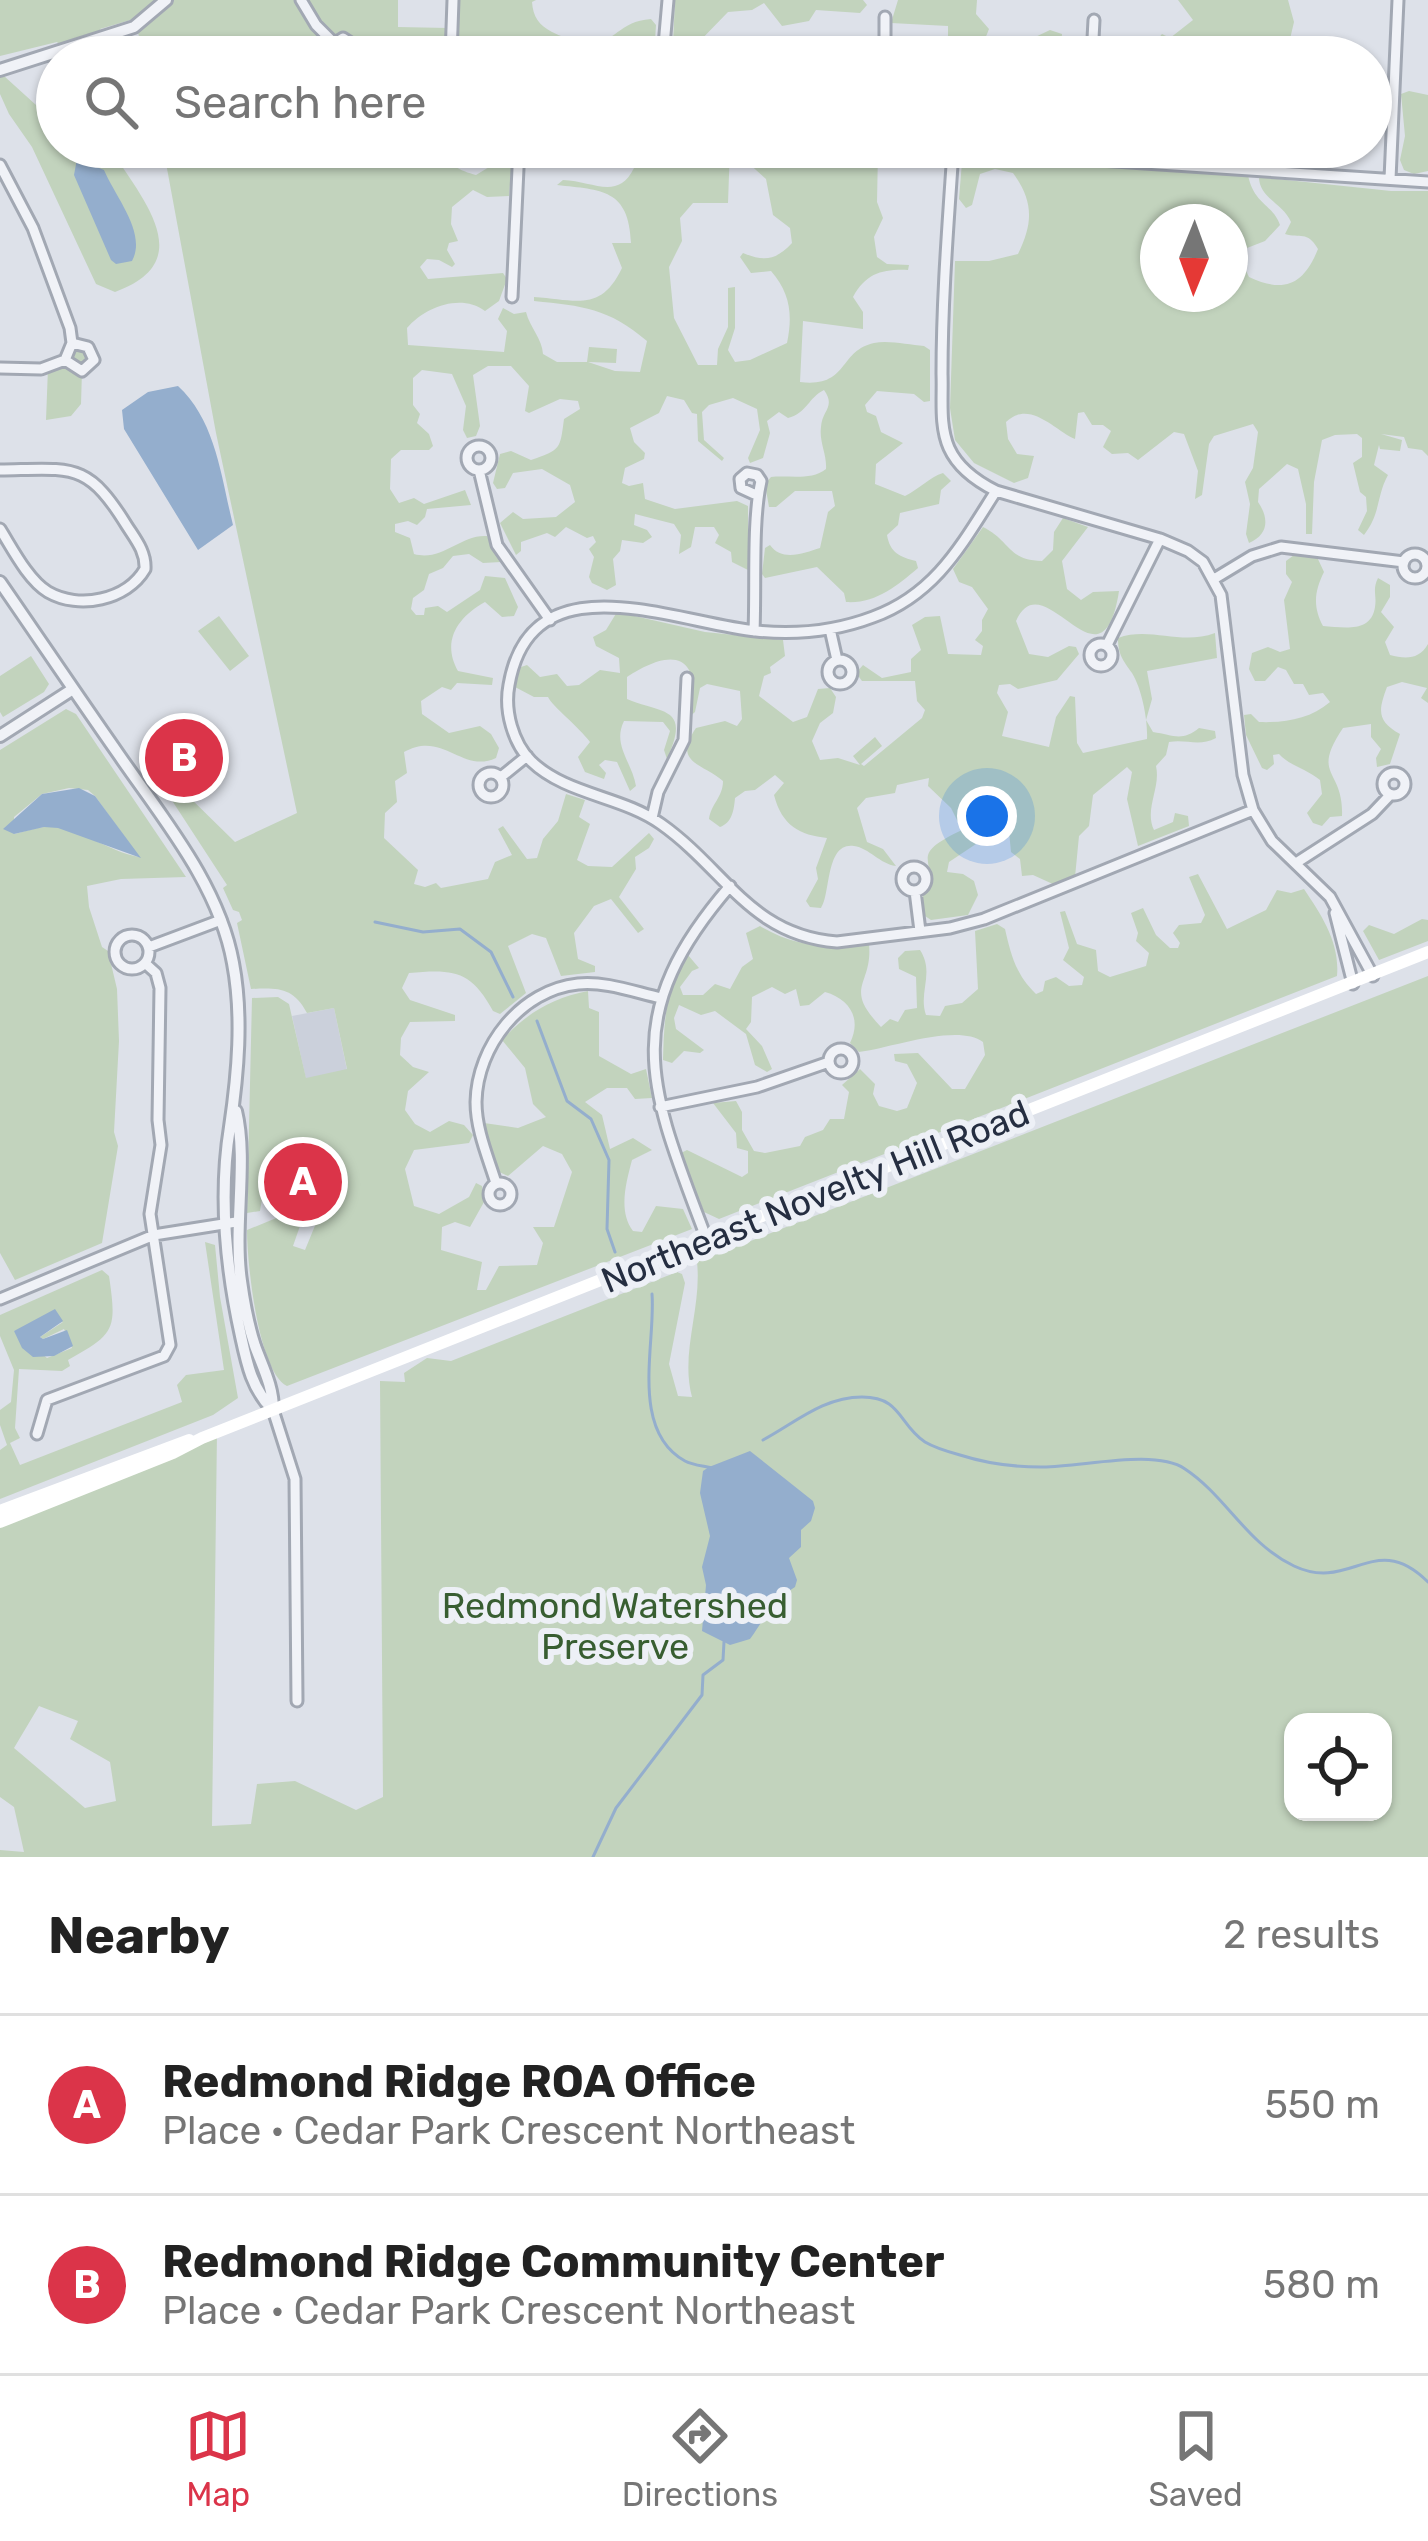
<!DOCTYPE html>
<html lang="en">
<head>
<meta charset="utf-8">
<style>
	body { margin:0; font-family:Rubik,sans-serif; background:#f6f6f6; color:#222 }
	.controls { position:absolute; right:36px; bottom:36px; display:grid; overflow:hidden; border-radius:24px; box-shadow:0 3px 9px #0004 }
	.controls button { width:108px; height:108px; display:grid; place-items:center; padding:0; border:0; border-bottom:3px solid #e0e0e0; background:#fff; color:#222; font:60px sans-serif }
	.compass { position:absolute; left:1140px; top:204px; width:108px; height:108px; border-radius:50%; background:#fff; box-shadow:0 3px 9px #0004; rotate:181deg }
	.you { position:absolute; left:987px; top:816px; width:42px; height:42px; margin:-30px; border:9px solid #fff; border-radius:50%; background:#1a73e8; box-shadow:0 0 0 18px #1a73e833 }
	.badge { display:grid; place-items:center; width:78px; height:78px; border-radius:50%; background:#db3449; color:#fff; font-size:39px; font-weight:700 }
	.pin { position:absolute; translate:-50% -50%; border:6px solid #fff; box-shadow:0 3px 12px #0006 }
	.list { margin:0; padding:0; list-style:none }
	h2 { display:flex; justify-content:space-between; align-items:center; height:156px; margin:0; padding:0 48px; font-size:51px }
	h2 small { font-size:39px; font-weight:400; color:#767676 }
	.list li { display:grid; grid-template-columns:78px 1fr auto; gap:36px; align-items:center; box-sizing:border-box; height:180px; padding:0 48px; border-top:3px solid #e0e0e0 }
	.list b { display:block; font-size:45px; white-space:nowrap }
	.list p { margin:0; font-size:39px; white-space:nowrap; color:#767676 }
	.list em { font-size:39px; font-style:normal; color:#767676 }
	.icon { flex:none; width:66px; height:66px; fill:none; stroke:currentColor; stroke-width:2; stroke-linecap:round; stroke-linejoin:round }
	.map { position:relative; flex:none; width:1428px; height:1857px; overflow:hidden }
	.search { position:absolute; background:#fff; box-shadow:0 3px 9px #0004; left:36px; right:36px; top:36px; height:132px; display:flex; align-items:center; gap:30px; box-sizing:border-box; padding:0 42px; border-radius:66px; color:#767676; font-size:45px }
	.sheet { height:516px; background:#fff }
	nav { display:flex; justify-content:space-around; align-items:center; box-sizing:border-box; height:168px; border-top:3px solid #e0e0e0; background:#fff; font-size:33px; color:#767676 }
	nav a { display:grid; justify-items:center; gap:6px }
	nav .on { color:#db3449 }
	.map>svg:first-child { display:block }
	.built { fill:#cbd0db }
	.green { fill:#c2d3bd; fill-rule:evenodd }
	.water { fill:#94aecd }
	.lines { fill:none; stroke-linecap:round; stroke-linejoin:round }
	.stream { stroke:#94aecd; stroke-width:3 }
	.minor-casing { stroke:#a2a8b3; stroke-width:15 }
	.tertiary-casing { stroke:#a2a8b3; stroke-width:16 }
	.minor { stroke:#f0f2f7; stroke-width:9 }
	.tertiary { stroke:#f0f2f7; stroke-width:10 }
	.secondary { stroke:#fff; stroke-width:12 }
	.labels { text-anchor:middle; stroke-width:12; stroke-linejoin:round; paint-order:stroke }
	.street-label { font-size:36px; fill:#252e41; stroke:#edf0f6 }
	.park-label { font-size:36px; fill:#385e31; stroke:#edf0f6 }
</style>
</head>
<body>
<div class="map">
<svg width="1428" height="1857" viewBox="0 0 1428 1857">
	<rect width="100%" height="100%" fill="#dde1e9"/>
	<!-- built -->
	<path class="built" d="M334,1008L347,1070L306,1079L292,1016Z"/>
	<!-- green -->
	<path class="green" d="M0,0H398V27L448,28L446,57H145L134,19L100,29L121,57H70L57,42L0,56Z
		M456,0H536L532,2C533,17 539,25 552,32C617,63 606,22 651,19L656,25L654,57H501L491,42L482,40L477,57H455Z
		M675,0H863L867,5L860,13L816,10L809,21L782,26L764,3L752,10L728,12L694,47L673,44Z
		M898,0H977L976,14L989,29L985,39L963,51L964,57H948V26L891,23Z
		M1178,0H1288L1294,22L1290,39L1301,43L1309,37L1321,44L1317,52H1301L1298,57H1272V51L1256,40L1234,46L1235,57H1199L1200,52H1214L1190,47L1180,57H1165L1156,41L1162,34L1170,38L1193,20Z
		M1050,30L1062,34L1061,47L1047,57H1005L1002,42L1010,37L1029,40Z
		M4,76L57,124V147H103L114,154C146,204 197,262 115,292L96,284L32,147L9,114L0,94V77Z
		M1409,91L1428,95V171L1414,174L1404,170L1400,160L1405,136L1401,94Z
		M163,147H441C444,164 461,171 476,175L499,161H512L509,196L487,197L473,190L452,207L451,224L458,241L449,243L447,250L455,264L452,267L439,260L427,259L420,267L428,279L503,273L507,279L499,301L485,311C461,293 425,307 407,328L408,345L504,352L507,331L498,319L503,308L514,314L526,312C530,328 542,338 543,354L557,362H587L589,347L617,349L616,363L588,362L615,371L640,372L647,341C608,308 583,306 534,301V297C577,300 601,312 622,268L612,243H631C629,189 602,190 557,185L563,180C593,181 618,201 634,168L623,159L604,161L601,147H730L728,203H693L680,218L682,241L669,267L674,318L698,365H717L718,349L728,327V288L735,287V328L728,350L735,362L750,360L787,343C793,314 790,293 771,271L751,273L740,257L743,253C765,262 776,260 792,243L790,228L773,215L766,179L745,160L748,147L878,152L877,202L883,218L874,237L877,257L887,264L909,265L908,270C883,269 866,273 853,297L863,312V329L803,321L800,382C849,388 838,351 874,343C889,340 909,345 924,346L930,350V401L924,402L914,394L877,391L865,405L867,412L876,416L881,432L903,443L876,464L875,484L905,496C919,489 930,477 943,473L951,481L941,490L939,504L900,513L898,525L887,535C890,553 900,557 916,561L918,568C897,586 875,604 846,602L844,593L817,567L765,578L762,574L765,548L770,545C782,562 804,553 820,548L828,512L835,506L832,491H795L776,507H769L765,484L771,477C789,475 811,481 826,469C827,454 819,442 821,427C822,410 836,407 824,390C809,397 807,413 788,418L779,412L767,421L770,433L763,458L750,463L748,458L760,430L757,409L733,398L709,405L702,412L704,440L724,458L722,461L698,441L697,414L692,413L684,400L667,396L659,413L630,428L634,442L645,453L644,459L625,468L622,483L629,486L643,483L645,499L675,509L737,501L748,506V570L732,562L731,552L715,543L719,535L714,527H695L691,547L679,554L681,535L674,524L635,514L634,525L647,530L652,537L643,543L622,540L620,551L613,559L616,585L607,590L592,583L589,577L594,557L589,549L596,542L593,536L587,538L566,527L555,537L547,533L521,542V551L516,555L500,523L513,512L523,519L556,517L575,502L570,485L542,469L513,473L505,488L497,489L493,483L500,454L511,451L531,460C561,450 560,449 564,419L580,409L578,401L560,399L529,413L525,411L529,386L511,366H488L473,375L480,426L476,436L467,438L463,430L466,406L452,374L422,370L413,378V405L420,414L417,423L429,434L433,446L429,450H401L391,459L390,489L399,503L414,498L424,504L465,490L471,505L427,509L425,517L417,525L408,521L395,524V532L410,538L414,554C442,562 461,534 487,536L501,562L483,563L469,554L453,556L443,568L429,574L424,590L413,598L411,609L416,615H424L425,608L438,606L447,612L480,590L485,576L505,578L518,607L514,616L502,617L485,602C458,617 441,641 458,671L493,678L492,685L457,683L451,690L442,687L421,701L422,714L449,733L480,726L491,734L499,748L496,758C462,774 443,730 404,752L407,773L395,781L397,802L385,813L384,838L418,870L414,884L425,887L436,883L441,888L488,879L495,862L512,855L498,829L503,826L527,859L537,858L543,839L558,821L566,794L585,800L579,817L590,824L577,860L588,866L612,867L649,833L654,839L649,848L635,857L636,869L619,897L644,929L638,933L611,899L594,906L574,933L578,959L595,966V972L561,976L546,938L532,934L508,946L526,993L500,1014L493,1011C471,970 453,969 409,973L402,988L410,1000L455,1015V1021L410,1022L401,1038L400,1055L413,1067L429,1072L408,1091L405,1110L415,1124L430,1132L449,1121L464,1125L473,1135L469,1143L414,1150L405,1169L414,1206L439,1214L469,1197L476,1183L482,1186L484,1202L470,1227L455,1222L442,1227L441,1250L482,1262L477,1290H486L499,1266L537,1265L543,1243L533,1227H554L572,1172L562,1154L543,1146L508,1176L497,1171L484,1123L518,1128L546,1117L533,1104L525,1068L502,1040C527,1013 552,998 588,991L589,1008L599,1012V1056L631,1074L646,1069L652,1098L635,1099L627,1088H607L585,1102L602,1115L610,1149L633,1138L652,1150L632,1160C626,1183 618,1211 633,1231L642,1232L656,1206L683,1209L692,1229L287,1386C258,1372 247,1262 247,1230L286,1214L284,1220L300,1226L293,1246L305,1250L319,1216L311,1213L314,1201L282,1189L262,1199L260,1211L247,1213L252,998L278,997L289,1004L306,1078L347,1069L334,1008L307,1013C293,987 278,988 251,989L237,923L242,920L239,912L233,910L223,888L227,885L171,799L182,790L235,842L297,813L216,433Z
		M1263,147H1325L1321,166L1256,161L1257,149Z
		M973,156L1248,175C1254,205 1273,204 1280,225L1265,241L1247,248L1241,261L1249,277C1285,294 1304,284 1318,249C1307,230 1300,239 1285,234L1291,222C1283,203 1259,198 1259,177L1391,191H1428V456L1422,450L1408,448L1404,437L1381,434L1402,440L1400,451L1380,449L1379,445L1374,465L1388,475C1376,497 1381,513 1364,535L1358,530L1367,511L1366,497L1360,492L1353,463L1362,457V438L1357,434L1335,435L1322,440L1314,482L1312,534H1306V504L1298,469L1287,464L1259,489L1258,502C1269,518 1269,534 1249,543L1246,534L1250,504L1245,482L1253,468L1258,432L1253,424L1214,436L1209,444L1202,495L1195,499L1198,471L1184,434L1174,432L1138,460L1128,453L1112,454L1103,447L1111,431L1103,425H1092L1084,412L1078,413L1075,439C1055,431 1030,399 1006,422L1008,439L1017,454L1034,456L1028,478L1014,483L974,463L955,440L950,408L955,261H989L1018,254C1033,223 1034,202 1013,173L995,169L980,174L972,205L966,208L959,199L962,162ZM1158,222H1230V294H1158Z
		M72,343L94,355L82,371L81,404L71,416L46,420L48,368L60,363Z
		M1063,518L1088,527L1062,561L1067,589L1081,600L1093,592L1119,591C1102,701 1044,559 1016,621L1029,654L1048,657L1069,646L1076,647L1079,654L1057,680L1018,689L1010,684L999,685L997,693L1008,712L1002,736L1049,747L1056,717L1070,696L1075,697L1077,743L1083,753L1147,739C1148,721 1142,689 1132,673C1123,660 1118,655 1118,638C1150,626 1181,646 1215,633L1217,658L1147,671L1152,699L1146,720L1153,732C1173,735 1182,742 1199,728L1215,731L1216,738C1199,747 1187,739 1169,742L1166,755L1156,766C1161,788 1144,809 1154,830L1173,822L1175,813L1188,816L1189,826L1138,846L1127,799L1132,772L1127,767L1093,795L1089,826L1079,836L1075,877L1055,885L1033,875L1022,876L1020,859L1011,852L1008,821H993L982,840L949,862L947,872L963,874L974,881L978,895L968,915L931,920L925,916L922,898C945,858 901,859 962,830L951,808L928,786L929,778L897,785L895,793L866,798L857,808L867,842L883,849L896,866C880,864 869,848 854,846C825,842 831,894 821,908L810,907L806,901L818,879L816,868L827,838C800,835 782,826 774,795L784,783L775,775L755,790L745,791L735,798C734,810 732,823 720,827L709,819C711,804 723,797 723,781C702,763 672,763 696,728L725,721L737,726L742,719L740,691L707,684L700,688L695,712L687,719C688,707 695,680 689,670C676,647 641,668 627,677V699C663,714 691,706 667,759L664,750L670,731L663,722L624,721C612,745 632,762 636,786L630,791L617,762L605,760L599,765L606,773L604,779L585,772L578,757L590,742C579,727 552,706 548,697H534L515,687L518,668L527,665L540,677L557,674L567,686L579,685L600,670L620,673L619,658L596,646L593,637L606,630L617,612L705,632L783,640L785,656L770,667L771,673L764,676L759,696L793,722L807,717L818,689L830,688L836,697L833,713L820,723L812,741L820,760L838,758L860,765L853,756L875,737L882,746L861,764L864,766L922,718L925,710L917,701L915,681H862L856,673L863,665L882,678L911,672V659L921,650L912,625L925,617L940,616L948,654L981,655L983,646L975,640L982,631V620L988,609L972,587L959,582L953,569L983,527C1011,541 1007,560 1042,561L1053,550L1054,532Z
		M1294,555L1317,557L1324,572C1314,592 1313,607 1323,626C1342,627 1371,634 1375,607C1377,595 1372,590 1378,578L1390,585V597L1381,612L1394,627L1385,642L1390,655C1405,659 1419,660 1428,644V703L1421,698L1427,688L1402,682L1387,687C1378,711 1377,721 1400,734L1390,764L1377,767L1376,758L1381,749L1371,737V724L1343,728C1310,777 1344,768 1342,816L1330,817L1322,826L1313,823L1307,813L1322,794L1320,780C1307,769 1290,766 1279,754L1273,755L1274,764L1267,770L1262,768L1246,735L1244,715L1251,714L1259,722C1285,723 1310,719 1330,702L1323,693L1309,695L1303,684H1294L1286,670L1278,667L1265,681H1255L1249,669L1252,653L1268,647L1280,652L1290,649L1284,600L1292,582L1286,574V561Z
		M219,616L249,656L230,671L198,631Z
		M31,656L49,684L44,692L3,717L0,712V676Z
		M66,709L76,714L186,877L121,879L87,886L89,907L102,947L108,951L117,989L119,1041L114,1132L118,1146L102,1243L15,1280L0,1253V750ZM69,788L88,790L95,796L139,857C108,852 75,824 44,827C34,828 23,832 14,834V817L42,794Z
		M1198,874L1227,929L1266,910L1277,890L1291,893L1304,889C1322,916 1340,943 1337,976L719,1219L704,1212L681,1153L687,1150L742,1177L748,1173V1151L737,1148L736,1133L713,1103L736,1101L742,1112V1130L754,1151L765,1153L800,1146L805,1137L823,1130L830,1119H844L849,1092L842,1085L860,1069L875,1084L873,1094L879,1106L897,1111L907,1108L917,1083L907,1064L895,1061L894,1054L918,1053L952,1089H965L985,1055L983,1042C958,1023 891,1048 859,1052L850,1043C862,1019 850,999 825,992L809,1005L800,1006L796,989L785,994L772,987L752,997L751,1022L746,1029L762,1046L772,1069L767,1072L755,1065L746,1034L715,1011L701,1015L679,1005L674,1018L676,1029L704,1050L700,1053L684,1051L672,1063L663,1060C664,1024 665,984 688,955L699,968L692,971L680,987L683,995H703L715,984L730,989L742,967L753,959L746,933L760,926C795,947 829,949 869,944C873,986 842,986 881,1027L890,1019L898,1022L905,1010L917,1008L916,977L899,969L898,958L905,951L920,950C935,973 918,992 926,1015L940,1016L945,1006L962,1003L978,989L975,931L997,924L1005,929C1011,955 1016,975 1036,994L1043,991L1045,981L1056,977L1069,986L1082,985L1084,977L1063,960L1069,948L1060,912L1065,911L1077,944L1096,950L1098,971L1110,977L1146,966L1149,953L1136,941L1138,933L1131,913L1143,908L1156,935L1170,948H1178L1180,943L1173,933L1179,925L1201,923L1205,915L1189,877Z
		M1422,919L1428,920V941L1379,960L1363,931L1369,925L1394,934Z
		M1428,976V1857H0V1850L24,1852L14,1807L0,1797V1522L217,1432L212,1826L251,1824L257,1784L295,1781L356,1810L383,1797L380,1381L405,1382L404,1373L427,1358L451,1361L677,1272L682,1274L685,1283L669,1364L678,1396L692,1397C680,1353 702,1308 697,1262ZM39,1706L78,1721L70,1739L110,1762L116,1801L85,1808L14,1748ZM1293,1722H1383V1812H1293Z
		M205,1242L215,1245L220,1297L238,1398L213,1415L0,1499V1450L7,1445L0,1425V1410L11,1402L14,1370L0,1336V1315L102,1270L109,1276C117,1330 115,1334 68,1360L70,1366L62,1371L19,1369L15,1428L20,1438L10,1443L20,1465L182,1402L177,1385L186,1375L224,1370ZM63,1322L40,1337L43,1339L64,1329L72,1348L47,1358L14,1331Z"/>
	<!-- water -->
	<path class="water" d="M77,159L104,170C116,198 147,233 132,261L116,264L111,260L74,175Z
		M178,386C216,421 221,477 233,525L198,550L124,429L122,410L148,392Z
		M79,788L95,796L141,858L58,828L44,827L14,834L3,829L42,794Z
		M55,1309L63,1321L40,1337L43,1339L67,1330L73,1346L54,1356L33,1357L22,1348L14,1331Z
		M750,1451L813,1501L815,1508L811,1521L801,1530V1547L789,1558L797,1580L795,1587C772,1601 765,1618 750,1639L730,1645L702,1631L706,1585L702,1567L710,1536L700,1493L703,1471L709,1467Z"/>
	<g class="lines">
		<!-- stream -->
		<path class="stream" d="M375,922L423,932L460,929L491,952L513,997
			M537,1021L567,1101L591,1119L609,1160L607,1229L615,1252
			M652,1294C656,1343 629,1430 685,1461C692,1465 704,1466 712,1468
			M763,1440C795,1423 823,1397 862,1397C902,1397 898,1424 925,1442C935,1448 949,1452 960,1455C985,1463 1014,1467 1041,1467C1079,1468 1154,1448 1185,1469C1226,1496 1246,1543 1294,1566C1351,1593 1375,1529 1428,1582
			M593,1857L616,1808L702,1695L703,1675L723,1660L724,1642"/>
		<!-- minor casing -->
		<g class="minor-casing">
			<path id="minor" d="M301,0L316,25L333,42
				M335,57L332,45L343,38L352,44L348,57
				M451,57L453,0
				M663,57L668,0
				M885,57V17
				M1092,57L1094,20
				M903,147L1428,182
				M953,151C948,225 942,299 942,374C943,398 939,425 949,448C958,468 976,481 996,491L1160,539L1188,551L1203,562L1221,595L1243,775L1253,810L1272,841L1330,897L1373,976
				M0,165L33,228L70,328L72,343L65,360
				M1390,179L1398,0
				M512,297L519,147
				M65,360L82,371L94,360L88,347L72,343
				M0,368L41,369L65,360
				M467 458a12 12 0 1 1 24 0a12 12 0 1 1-24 0Z
				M0,470C73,469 87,461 127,526C136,540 146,552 145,569C127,600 79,610 48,592C28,580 12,548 0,529
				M479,470L497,545L550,620
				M996,491C962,544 936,594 873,617C836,631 795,635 756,631C675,623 531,557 509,685C504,711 513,743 531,761C566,795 622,796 661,824C726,870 750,935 837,942L950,928L984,919L1253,810
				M1403 566a12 12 0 1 1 24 0a12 12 0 1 1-24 0Z
				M1214,579L1252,556L1281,547L1404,562
				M830,629L837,660
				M754,631C756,585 752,521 761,481L757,475L747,473L740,479L741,488L754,494
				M1090 655a11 11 0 1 1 22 0a11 11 0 1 1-22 0Z
				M1107,645L1160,539
				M828 672a12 12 0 1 1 24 0a12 12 0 1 1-24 0Z
				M1383 784a11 11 0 1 1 22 0a11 11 0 1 1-22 0Z
				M479 785a12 12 0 1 1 24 0a12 12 0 1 1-24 0Z
				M501,777L527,756
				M652,818L658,792L684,740L687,678
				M1296,863L1372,814L1390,795
				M902 879a12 12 0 1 1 24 0a12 12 0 1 1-24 0Z
				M915,891L920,931
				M1335,913L1353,984
				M115 952a17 17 0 1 1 34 0a17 17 0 1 1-34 0Z
				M149,947L221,920
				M829 1061a12 12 0 1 1 24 0a12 12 0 1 1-24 0Z
				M660,1107L757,1087L829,1062
				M489 1194a11 11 0 1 1 22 0a11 11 0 1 1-22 0Z
				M496,1183C488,1157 476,1130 476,1102C477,1046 521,990 578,984C605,981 634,992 661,998
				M707,1240C651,1091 615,1019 730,886
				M0,1299L154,1235L236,1222
				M273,1410L295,1479L297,1701
				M37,1434L47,1400L164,1356L170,1345L150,1214L161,1145L158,1120L160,988L156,973L146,964"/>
		</g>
		<!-- tertiary casing -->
		<g class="tertiary-casing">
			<path id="tertiary" d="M0,70L134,27L166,0
				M0,582C40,640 79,698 119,755C163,819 219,885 233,963C243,1016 238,1073 230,1127C219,1195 226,1268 241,1336C247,1364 252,1389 273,1410
				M0,736L73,689
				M236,1111C248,1161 233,1226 241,1281C244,1303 248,1325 255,1346C263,1368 273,1386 273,1410"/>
		</g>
		<!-- minor -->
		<use href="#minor" class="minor"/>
		<!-- tertiary -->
		<use href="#tertiary" class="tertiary"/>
		<!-- secondary -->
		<path class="secondary" d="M0,1511L189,1440
			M0,1522L173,1453L202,1438L1428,952"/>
	</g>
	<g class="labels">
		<!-- street labels -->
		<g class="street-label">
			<text transform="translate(815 1196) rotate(-22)" y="13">Northeast Novelty Hill Road</text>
		</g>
		<!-- park labels -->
		<g class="park-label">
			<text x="615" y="1618">Redmond Watershed<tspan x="615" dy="41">Preserve</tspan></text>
		</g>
	</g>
</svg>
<div class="controls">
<button><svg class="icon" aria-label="locate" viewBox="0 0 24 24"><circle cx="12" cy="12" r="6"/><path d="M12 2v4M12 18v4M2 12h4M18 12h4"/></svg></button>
</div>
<svg class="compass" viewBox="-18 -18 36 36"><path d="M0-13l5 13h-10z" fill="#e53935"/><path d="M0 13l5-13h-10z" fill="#767676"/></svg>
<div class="you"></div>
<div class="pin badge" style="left:303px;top:1182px">A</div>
<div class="pin badge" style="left:184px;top:758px">B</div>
<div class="search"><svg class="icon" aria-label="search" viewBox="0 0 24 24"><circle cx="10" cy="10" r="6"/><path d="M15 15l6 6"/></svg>Search here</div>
</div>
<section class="sheet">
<h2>Nearby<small>2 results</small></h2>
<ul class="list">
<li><span class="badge">A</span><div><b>Redmond Ridge ROA Office</b><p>Place · Cedar Park Crescent Northeast</p></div><em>550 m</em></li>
<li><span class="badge">B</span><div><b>Redmond Ridge Community Center</b><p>Place · Cedar Park Crescent Northeast</p></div><em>580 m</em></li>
</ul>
</section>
<nav>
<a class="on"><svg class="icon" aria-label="map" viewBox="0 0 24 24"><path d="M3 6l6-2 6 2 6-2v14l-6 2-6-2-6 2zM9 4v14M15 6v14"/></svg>Map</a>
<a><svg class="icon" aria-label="directions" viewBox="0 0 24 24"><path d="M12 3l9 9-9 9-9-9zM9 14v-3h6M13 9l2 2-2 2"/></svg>Directions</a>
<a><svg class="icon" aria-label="saved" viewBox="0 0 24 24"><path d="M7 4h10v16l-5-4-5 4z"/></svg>Saved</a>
</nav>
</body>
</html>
